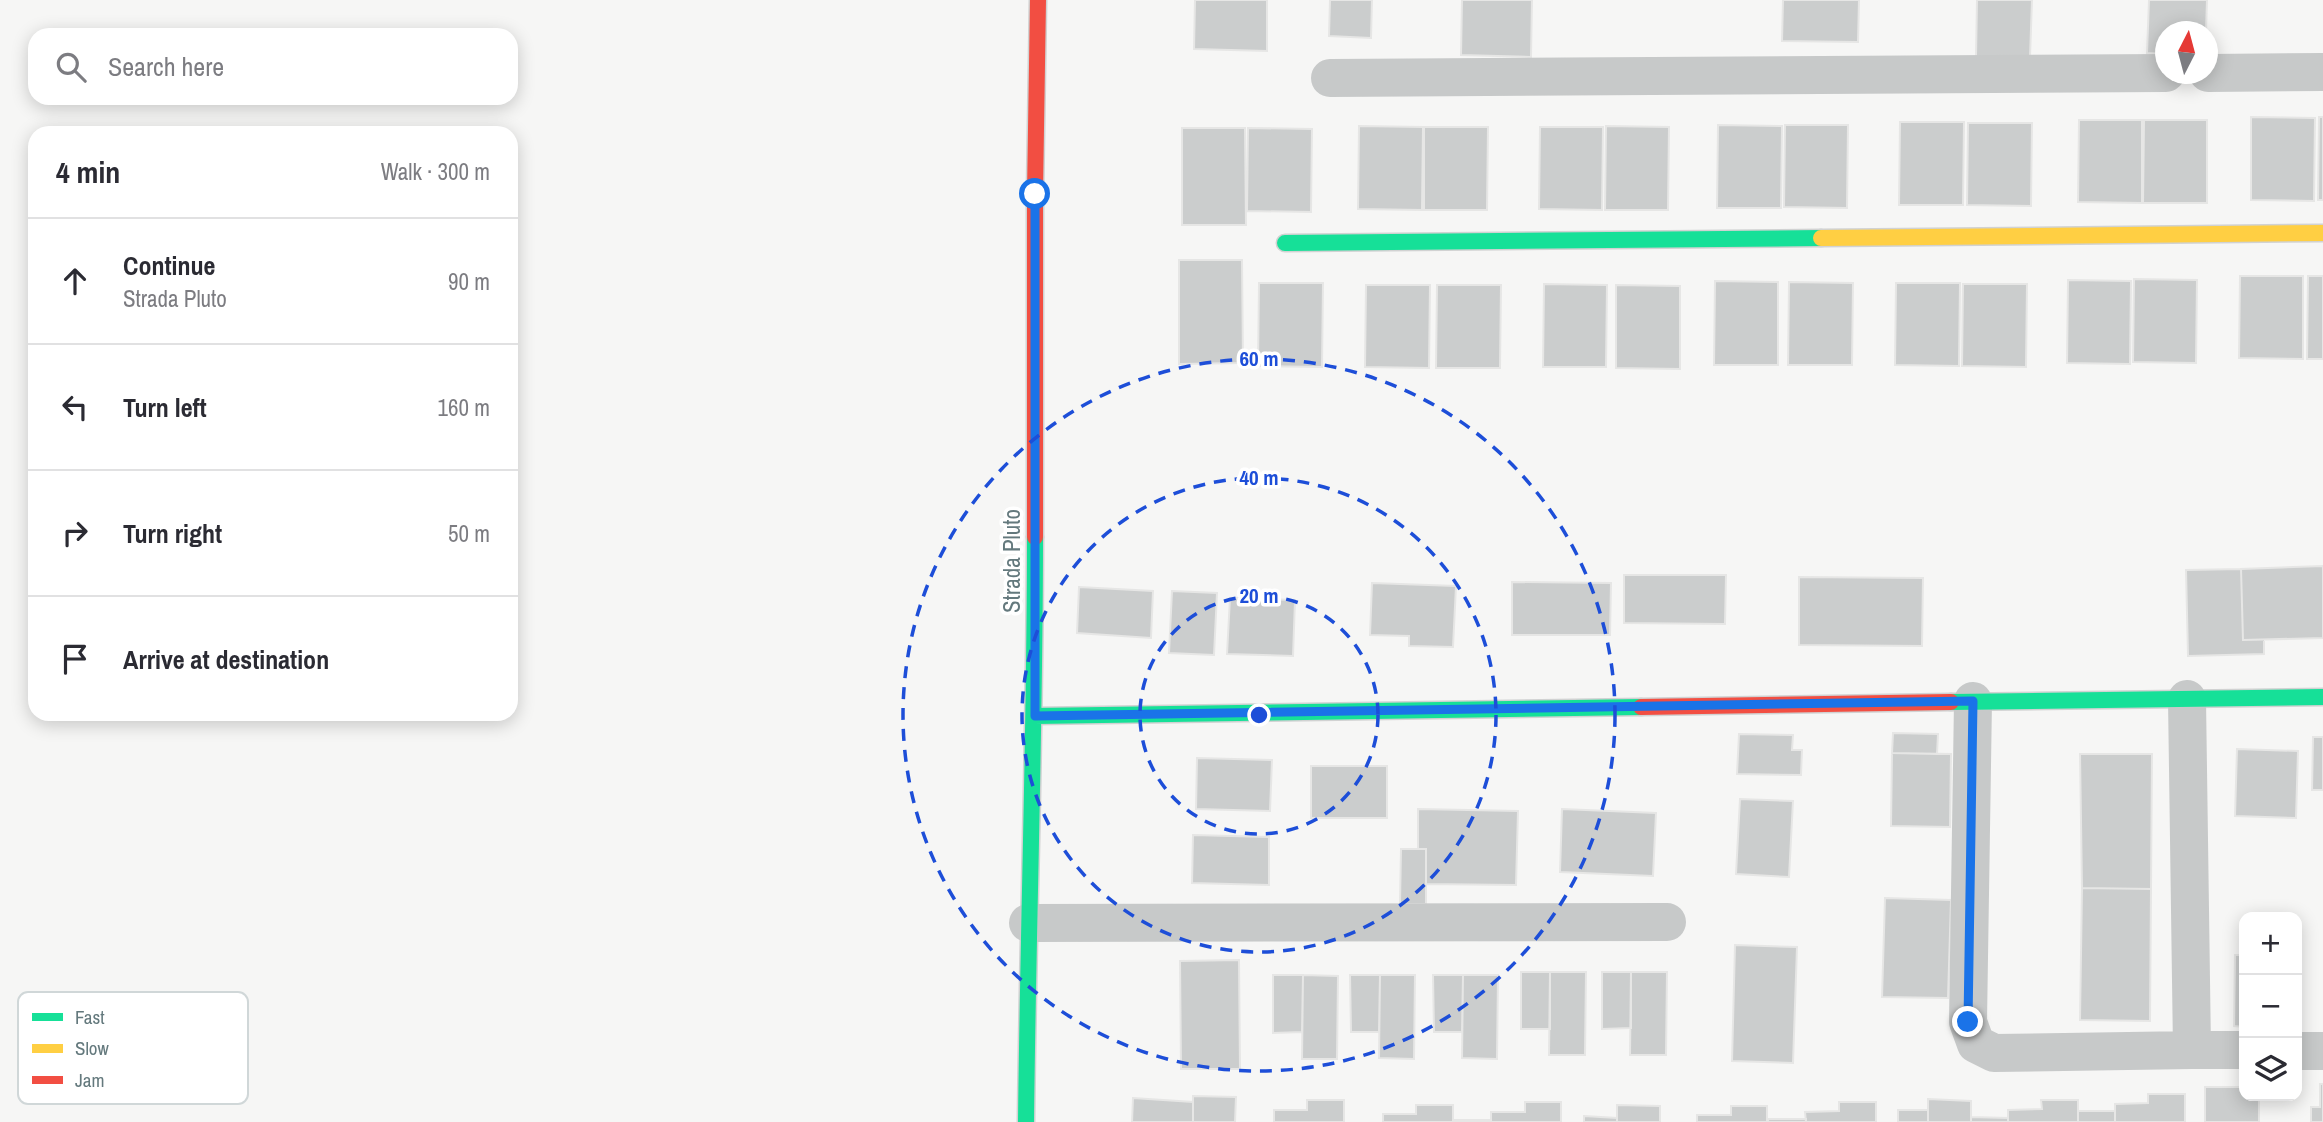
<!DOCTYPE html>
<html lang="en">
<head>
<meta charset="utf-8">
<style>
	body { margin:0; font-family:"Archivo Narrow",sans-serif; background:#f7f7f7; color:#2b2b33 }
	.controls { position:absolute; right:21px; bottom:21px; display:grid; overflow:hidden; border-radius:14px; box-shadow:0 4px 18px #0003 }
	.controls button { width:63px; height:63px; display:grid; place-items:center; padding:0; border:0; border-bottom:2px solid #e1e1e2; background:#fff; color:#2b2b33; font:35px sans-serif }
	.compass { position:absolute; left:2155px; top:21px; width:63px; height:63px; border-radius:50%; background:#fff; box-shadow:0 4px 18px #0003; rotate:6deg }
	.stop { position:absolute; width:21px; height:21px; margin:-16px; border:5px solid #1a73e8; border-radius:50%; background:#fff }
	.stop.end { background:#1a73e8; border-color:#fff; box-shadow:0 2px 7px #0008 }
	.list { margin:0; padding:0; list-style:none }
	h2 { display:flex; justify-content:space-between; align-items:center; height:91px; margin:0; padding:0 28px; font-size:30px }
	h2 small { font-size:23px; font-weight:400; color:#7c7c81 }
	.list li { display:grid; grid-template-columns:46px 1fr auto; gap:21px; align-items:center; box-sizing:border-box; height:126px; padding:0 28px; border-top:2px solid #e1e1e2 }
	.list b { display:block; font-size:26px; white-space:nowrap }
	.list p { margin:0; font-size:23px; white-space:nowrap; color:#7c7c81 }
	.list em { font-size:23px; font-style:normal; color:#7c7c81 }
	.icon { flex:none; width:38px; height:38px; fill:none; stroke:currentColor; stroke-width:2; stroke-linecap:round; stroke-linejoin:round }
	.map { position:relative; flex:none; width:2323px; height:1122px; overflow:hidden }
	.search { position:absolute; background:#fff; box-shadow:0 4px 18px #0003; left:28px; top:28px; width:490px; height:77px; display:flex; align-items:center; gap:18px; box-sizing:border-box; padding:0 24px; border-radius:21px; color:#7c7c81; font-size:26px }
	.panel { position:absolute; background:#fff; box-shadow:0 4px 18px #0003; left:28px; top:126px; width:490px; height:595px; border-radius:21px }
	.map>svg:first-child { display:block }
	.building { fill:#cbcdcd; stroke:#e6e6e5; stroke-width:2 }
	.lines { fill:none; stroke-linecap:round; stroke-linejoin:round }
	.fast-casing { stroke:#d1d2d2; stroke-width:19 }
	.slow-casing { stroke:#d1d2d2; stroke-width:19 }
	.jam-casing { stroke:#d1d2d2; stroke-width:19 }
	.street { stroke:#c7c9c9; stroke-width:38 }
	.fast { stroke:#16e098; stroke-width:16 }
	.slow { stroke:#ffcf43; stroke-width:16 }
	.jam { stroke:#f24e42; stroke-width:16 }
	.route { stroke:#1a73e8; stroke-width:9 }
	.ring { fill:none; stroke:#1d4ed8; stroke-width:3.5; stroke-dasharray:12 9 }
	.labels { text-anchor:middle; stroke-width:7; stroke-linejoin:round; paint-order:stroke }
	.street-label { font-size:23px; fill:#64797d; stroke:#fff }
	.key { fill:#fff; stroke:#d0d7d8; stroke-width:2 }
	.key-label { font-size:19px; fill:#64797d }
	.centre { fill:#1d4ed8; stroke:#fff; stroke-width:3.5 }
	.ring-label { font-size:21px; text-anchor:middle; font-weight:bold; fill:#1d4ed8; stroke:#fff; stroke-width:7; stroke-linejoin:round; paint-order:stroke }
</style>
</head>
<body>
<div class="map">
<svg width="2323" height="1122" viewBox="0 0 2323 1122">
	<rect width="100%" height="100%" fill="#f6f6f5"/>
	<!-- building -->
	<path class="building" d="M1195,0H1267V51L1194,49Z
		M1330,0H1372L1371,38L1329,36Z
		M1462,0H1532L1531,57L1461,55Z
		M1783,0H1859L1858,42L1782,41Z
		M1977,0H2032L2030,57H1976Z
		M2149,0H2207L2206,32H2166V54L2147,53Z
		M2251,117L2315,118L2314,201L2251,200Z
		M2319,117H2323V200H2318Z
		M2079,120H2142V203L2078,202Z
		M2144,120H2207V203H2143Z
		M1900,122H1964L1963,205H1899Z
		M1968,123H2032L2031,206L1967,205Z
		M1718,125L1782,126L1781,208H1717Z
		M1785,125H1848L1847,208L1784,207Z
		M1359,126L1423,127L1422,210L1358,209Z
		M1606,126L1669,127L1668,210H1605Z
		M1424,127H1488L1487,210H1424Z
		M1540,127H1603L1602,210L1539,209Z
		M1182,128H1245L1246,225H1182Z
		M1248,128L1312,129L1311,212L1247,211Z
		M1179,260H1242L1243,363L1179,364Z
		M2240,276H2303V359L2239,358Z
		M2308,276H2323V359H2307Z
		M2134,279L2197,280L2196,363L2133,362Z
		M2068,280L2131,281L2130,364L2067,363Z
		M1715,281L1778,282V365H1714Z
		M1789,282L1853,283L1852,365H1788Z
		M1259,283H1323L1322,367L1258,366Z
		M1896,283H1960L1959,366L1895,365Z
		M1544,284L1607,285L1606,367H1543Z
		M1963,284H2027L2026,367L1962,366Z
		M1366,285H1430L1429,368L1365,367Z
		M1437,285H1501L1500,368H1436Z
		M1616,285L1680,286V369L1616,368Z
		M2323,566V638L2243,640L2241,569Z
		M2241,569L2243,640H2264V654L2188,656L2186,570Z
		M1624,575H1726L1725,624L1624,623Z
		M1799,577L1923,578L1922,646L1799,645Z
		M1512,582L1611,583L1610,635H1512Z
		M1372,583L1456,586L1453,647L1409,646V636L1370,635Z
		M1079,587L1153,591L1151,638L1077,633Z
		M1172,591L1217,593L1214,655L1169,653Z
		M1230,598L1295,600L1293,656L1227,654Z
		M1893,733L1938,734L1937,754L1892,753Z
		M1739,734L1793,735L1792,750H1802L1801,775L1737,774Z
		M2313,737H2323V790H2312Z
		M2237,749L2298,751L2296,818L2235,816Z
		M1892,753L1951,754L1950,827L1891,826Z
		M2080,754H2152L2151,889L2082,888Z
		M1197,758L1272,760L1270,811L1196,809Z
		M1311,766H1387V818H1311Z
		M1740,799L1793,801L1789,877L1736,874Z
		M1418,809L1518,811L1516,885L1426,884V849H1418Z
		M1562,809L1656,813L1653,876L1560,872Z
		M1193,835L1269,837V885L1192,883Z
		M1401,849H1426V904H1400Z
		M2082,888L2151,889L2150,1021L2080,1020Z
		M1885,898L1951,900L1948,998L1882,997Z
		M1735,945L1797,947L1793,1063L1732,1061Z
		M2235,955H2244V1027L2234,1026Z
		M1239,960L1240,1069H1181L1180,961Z
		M1521,972H1550V1029H1521Z
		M1550,972H1586L1585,1055H1549Z
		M1602,972H1631V1028L1602,1029Z
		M1631,972H1667L1666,1055H1630Z
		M1273,975H1303L1302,1032L1273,1033Z
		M1303,975L1338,976L1337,1059H1302Z
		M1350,975H1380L1379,1032H1351Z
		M1380,975H1415L1414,1059L1379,1058Z
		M1433,975H1463L1462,1032H1434Z
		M1463,975H1498L1497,1059L1462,1058Z
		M2320,1084H2323V1122H2311V1107H2320Z
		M2205,1087H2244V1096H2259V1122H2205Z
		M2148,1094H2185V1122H2115V1104L2148,1103Z
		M1193,1096L1236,1097L1235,1122H1193Z
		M1133,1098L1193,1102V1122H1132Z
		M1928,1099L1971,1101V1122H1928Z
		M1307,1100H1344V1122H1274V1110H1307Z
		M2041,1100H2078V1122H2008V1110L2042,1109Z
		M1525,1102H1561V1122H1491V1112H1525Z
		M1839,1102H1876V1122H1806L1805,1112L1839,1111Z
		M1416,1105H1453V1122H1383V1114H1416Z
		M1617,1105L1660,1106V1122H1617Z
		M1731,1106H1767V1122H1697V1115H1731Z
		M1898,1110H1928V1122H1898Z
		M2078,1111H2115V1122H2078Z
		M1584,1116L1617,1118V1122H1584Z
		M1971,1117L2008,1118V1122H1971Z
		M1768,1119H1806V1122H1768Z
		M1454,1120H1491V1122H1454Z"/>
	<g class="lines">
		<!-- fast casing -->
		<g class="fast-casing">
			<path id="fast" d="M1285,243L1821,238
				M1951,702L2323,697
				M1035,716L1641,707
				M1026,1122C1028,927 1035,732 1035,537"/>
		</g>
		<!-- slow casing -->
		<g class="slow-casing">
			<path id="slow" d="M1821,238L2323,233"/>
		</g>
		<!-- jam casing -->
		<g class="jam-casing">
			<path id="jam" d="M1035,537V193L1038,0
				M1641,707L1951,702"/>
		</g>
		<!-- street -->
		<path class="street" d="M2208,73L2323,72
			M1330,78L2166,73
			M2187,699L2192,1050H2244
			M1973,701L1968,1022L1976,1044L1994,1053L2192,1050
			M1028,923L1667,922
			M2297,1051H2323"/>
		<!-- fast -->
		<use href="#fast" class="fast"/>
		<!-- slow -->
		<use href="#slow" class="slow"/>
		<!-- jam -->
		<use href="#jam" class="jam"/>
	</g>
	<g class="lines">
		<!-- route -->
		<path class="route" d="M1035,194V716L1973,701L1968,1022"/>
	</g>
	<!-- distance rings -->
	<g class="ring">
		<circle cx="1259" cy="715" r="119"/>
		<circle cx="1259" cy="715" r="237"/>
		<circle cx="1259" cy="715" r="356"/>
	</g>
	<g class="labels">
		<!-- street labels -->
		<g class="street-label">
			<text transform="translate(1012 561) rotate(-90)" y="8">Strada Pluto</text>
		</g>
	</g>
	<!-- legend -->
	<rect x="18" y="992" width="230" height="112" rx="10" class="key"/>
	<rect x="32" y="1013" width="31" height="8" fill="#16e098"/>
	<rect x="32" y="1044" width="31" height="9" fill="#ffcf43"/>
	<rect x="32" y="1076" width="31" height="8" fill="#f24e42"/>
	<g class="key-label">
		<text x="75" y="1024">Fast</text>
		<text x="75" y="1055">Slow</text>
		<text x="75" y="1087">Jam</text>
	</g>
	<circle cx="1259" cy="715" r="10" class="centre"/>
	<g class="ring-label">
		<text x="1259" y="366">60 m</text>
		<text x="1259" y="485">40 m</text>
		<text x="1259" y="603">20 m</text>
	</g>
</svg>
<div class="controls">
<button>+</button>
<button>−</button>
<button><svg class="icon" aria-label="layers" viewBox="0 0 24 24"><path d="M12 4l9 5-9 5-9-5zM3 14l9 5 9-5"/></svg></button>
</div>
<svg class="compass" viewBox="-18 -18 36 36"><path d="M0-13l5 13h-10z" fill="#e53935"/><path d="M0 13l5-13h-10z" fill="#7c7c81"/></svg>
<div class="stop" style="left:1035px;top:194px"></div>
<div class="stop end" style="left:1968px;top:1022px"></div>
<div class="search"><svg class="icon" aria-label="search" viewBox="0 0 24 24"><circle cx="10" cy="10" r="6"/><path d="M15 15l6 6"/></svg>Search here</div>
<section class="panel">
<h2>4 min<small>Walk · 300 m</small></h2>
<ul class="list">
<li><svg class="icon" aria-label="ahead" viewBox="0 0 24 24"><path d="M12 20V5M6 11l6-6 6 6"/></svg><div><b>Continue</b><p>Strada Pluto</p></div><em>90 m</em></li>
<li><svg class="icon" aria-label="left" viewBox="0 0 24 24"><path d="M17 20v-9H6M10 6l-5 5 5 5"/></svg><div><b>Turn left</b></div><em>160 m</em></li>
<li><svg class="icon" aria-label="right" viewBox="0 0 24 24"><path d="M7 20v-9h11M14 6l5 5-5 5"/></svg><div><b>Turn right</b></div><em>50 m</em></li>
<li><svg class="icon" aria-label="arrive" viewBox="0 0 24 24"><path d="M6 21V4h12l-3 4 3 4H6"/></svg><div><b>Arrive at destination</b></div></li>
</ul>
</section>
</div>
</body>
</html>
